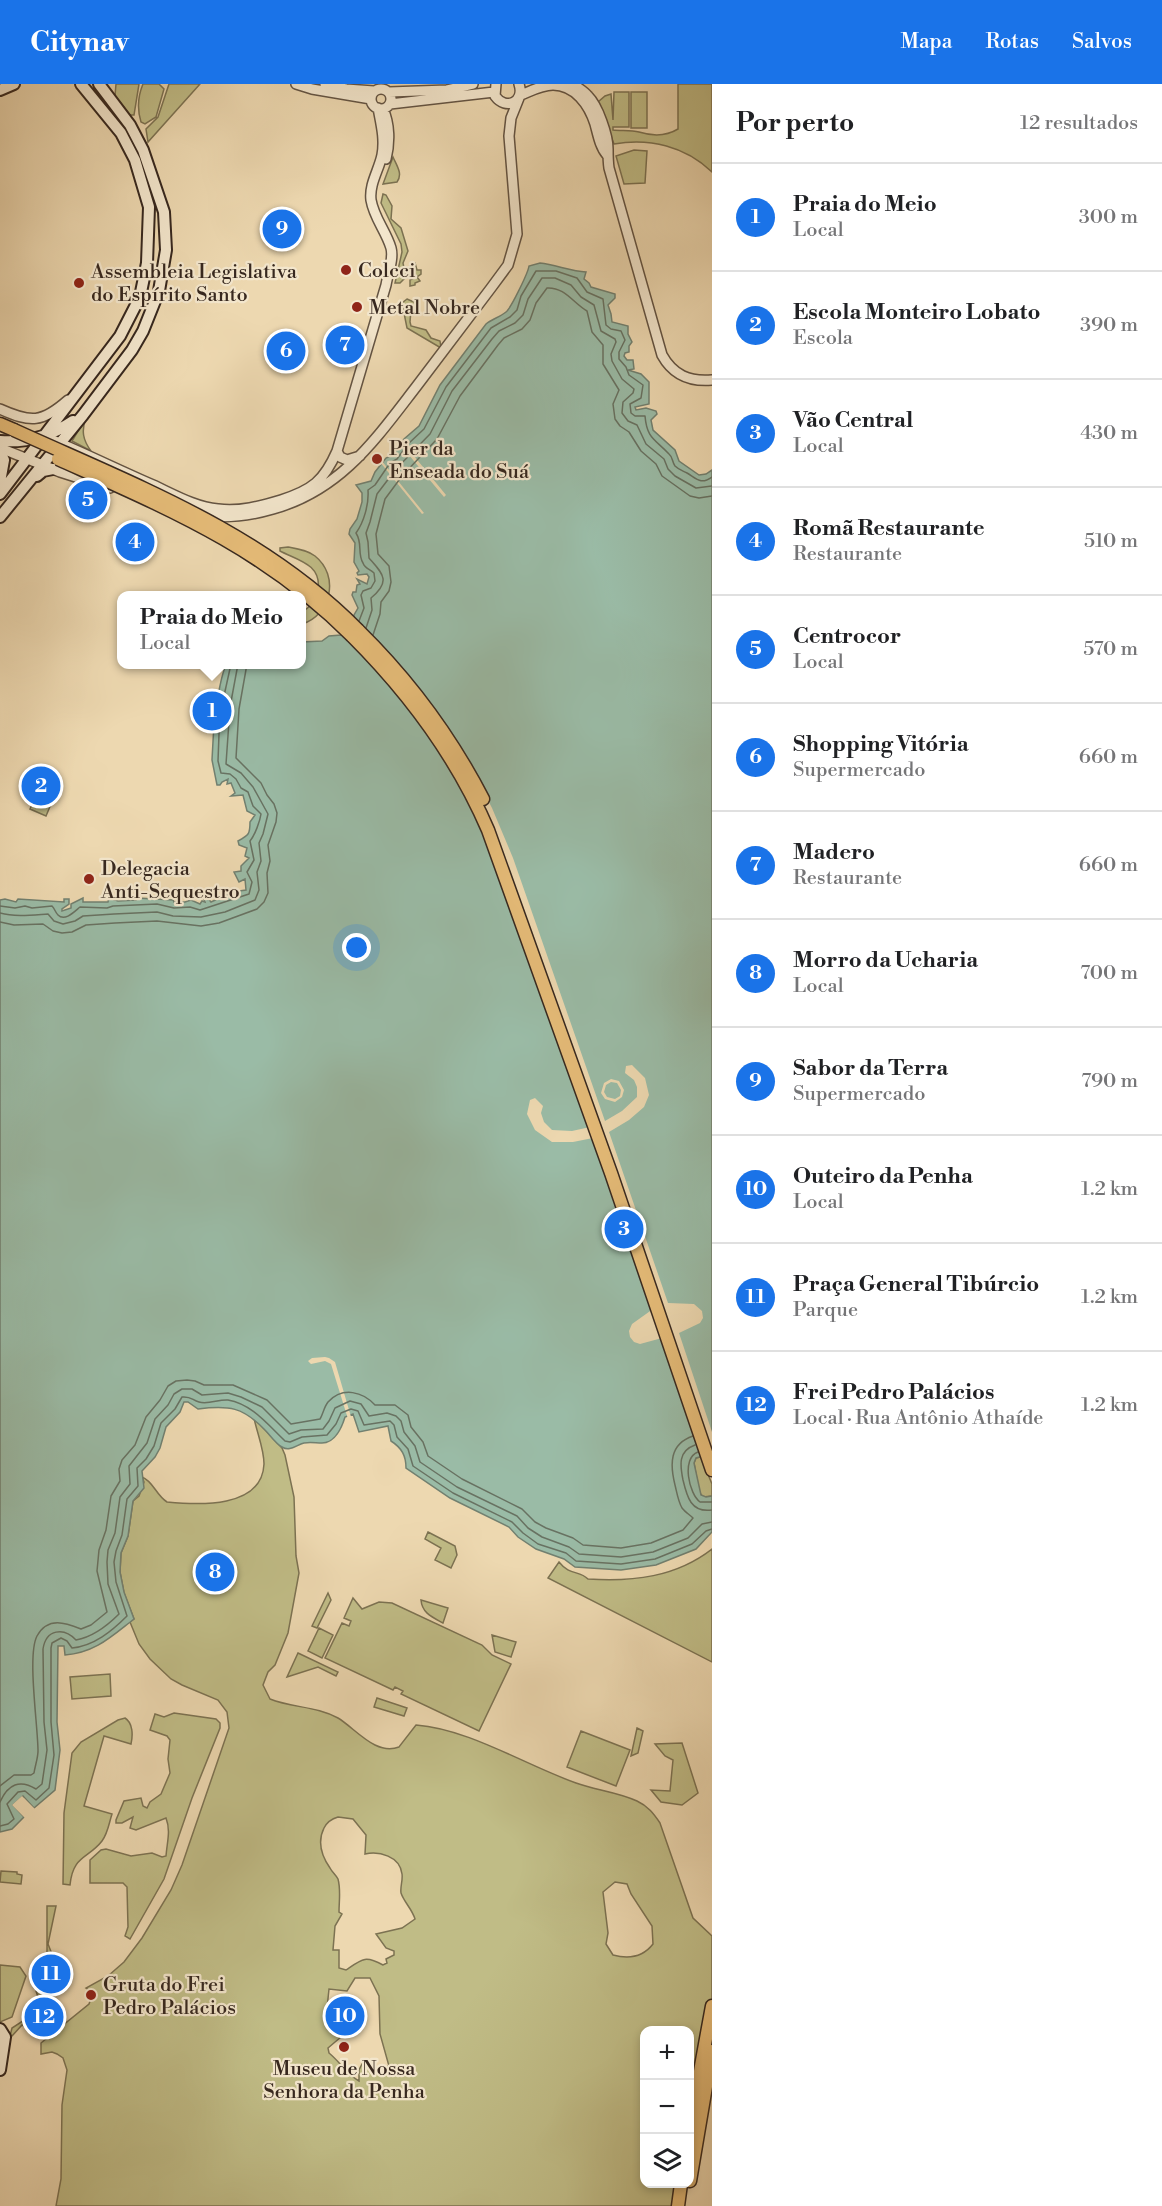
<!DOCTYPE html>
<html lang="pt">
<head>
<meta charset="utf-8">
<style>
	body { margin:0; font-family:"Libre Bodoni",serif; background:#f6f6f6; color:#202124 }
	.controls { position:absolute; right:18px; bottom:18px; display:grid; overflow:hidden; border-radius:12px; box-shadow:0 3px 9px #0003 }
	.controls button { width:54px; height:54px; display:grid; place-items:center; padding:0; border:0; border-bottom:2px solid #e0e0e0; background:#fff; color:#202124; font:30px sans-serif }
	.you { position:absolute; left:357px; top:864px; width:21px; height:21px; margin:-15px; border:4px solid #fff; border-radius:50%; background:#1a73e8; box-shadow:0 0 0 9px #1a73e833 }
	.badge { display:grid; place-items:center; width:39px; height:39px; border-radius:50%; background:#1a73e8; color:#fff; font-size:20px; font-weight:700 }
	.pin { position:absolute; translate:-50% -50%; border:3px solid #fff; box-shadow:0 2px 6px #0006 }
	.popup { position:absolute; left:117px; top:507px; width:189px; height:78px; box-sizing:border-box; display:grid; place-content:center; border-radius:12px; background:#fff; filter:drop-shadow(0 2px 4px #0005); font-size:20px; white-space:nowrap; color:#757577 }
	.popup b { font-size:22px; color:#202124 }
	.popup::after { content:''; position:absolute; left:50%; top:100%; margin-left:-12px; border:12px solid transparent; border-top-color:#fff }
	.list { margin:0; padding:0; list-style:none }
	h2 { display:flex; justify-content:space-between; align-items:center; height:78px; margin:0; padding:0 24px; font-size:26px }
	h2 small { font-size:20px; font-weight:400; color:#757577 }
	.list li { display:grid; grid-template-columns:39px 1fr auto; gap:18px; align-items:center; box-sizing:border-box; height:108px; padding:0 24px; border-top:2px solid #e0e0e0 }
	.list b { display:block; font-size:22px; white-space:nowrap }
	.list p { margin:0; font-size:20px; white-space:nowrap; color:#757577 }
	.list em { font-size:20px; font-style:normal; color:#757577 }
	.icon { flex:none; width:33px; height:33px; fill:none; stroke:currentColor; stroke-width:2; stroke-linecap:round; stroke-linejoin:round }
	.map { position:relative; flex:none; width:712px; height:2122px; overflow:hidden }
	header { display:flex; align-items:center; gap:36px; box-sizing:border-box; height:84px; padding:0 30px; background:#1a73e8; color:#fff }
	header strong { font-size:28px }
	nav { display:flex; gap:33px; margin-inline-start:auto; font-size:21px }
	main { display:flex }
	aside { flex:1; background:#fff }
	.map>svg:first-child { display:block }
	.green { fill:#c0bc86; stroke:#7c7252; stroke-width:1.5; fill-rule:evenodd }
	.water { fill:#9abba6; stroke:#728070; stroke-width:1.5 }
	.pier { fill:#edd8b0; fill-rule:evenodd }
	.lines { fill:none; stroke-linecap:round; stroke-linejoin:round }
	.shore { stroke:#687262; stroke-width:1.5 }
	.tertiary-casing { stroke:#645443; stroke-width:12 }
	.secondary-casing { stroke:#37281f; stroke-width:14 }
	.primary-casing { stroke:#37281f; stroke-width:15 }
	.tertiary { stroke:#f3e6cc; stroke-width:9 }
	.secondary { stroke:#f3e6cc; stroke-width:10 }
	.primary { stroke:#e6bc78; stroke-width:12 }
	.primary-bridge-casing { stroke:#37281f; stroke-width:15; stroke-linecap:butt }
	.primary-bridge { stroke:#e6bc78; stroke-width:12 }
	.poi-dot { fill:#8f2418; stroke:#f3e6cc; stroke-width:2 }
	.labels { text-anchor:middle; stroke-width:4.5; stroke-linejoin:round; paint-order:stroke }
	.poi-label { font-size:20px; fill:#37281f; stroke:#f3e6cc; text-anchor:start }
</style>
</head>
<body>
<header>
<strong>Citynav</strong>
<nav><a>Mapa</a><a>Rotas</a><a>Salvos</a></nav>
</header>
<main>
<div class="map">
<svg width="712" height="2122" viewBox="0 0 712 2122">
	<rect width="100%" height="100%" fill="#edd8b0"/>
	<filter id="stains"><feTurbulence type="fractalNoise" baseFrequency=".00333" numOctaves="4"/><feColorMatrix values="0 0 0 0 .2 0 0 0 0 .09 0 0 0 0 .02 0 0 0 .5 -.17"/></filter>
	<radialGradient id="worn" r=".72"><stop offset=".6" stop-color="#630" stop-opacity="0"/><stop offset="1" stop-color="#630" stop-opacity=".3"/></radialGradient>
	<!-- green -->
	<path class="green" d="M116,0H139L134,31H130L115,12Z
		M143,0H159L164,5L156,33L145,40L141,38C137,25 138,12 143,0Z
		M169,0H200L148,58L146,45L158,33Z
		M678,0H712V88C685,62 650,54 614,60L598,18L605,12L611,10L613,36L614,8H629V43H613V46C621,47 631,46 639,48C652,52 665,53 678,45Z
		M631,8H647V44H631Z
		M634,66L647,67L645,99L624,100L616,72Z
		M393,73C397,82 403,90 397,98L383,100Z
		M383,110L386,111L392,122L391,135L401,144L408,167L403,179L406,193L400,199H395L402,168L401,160L381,119Z
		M412,179H415L417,186H421V190L417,193L420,197L415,199V201L410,202V196L414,194L413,190H411L410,182Z
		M407,215L414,218L418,224L411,226L410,238L411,242L426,246L431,254L440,257L441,264L407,244L402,219Z
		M86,334C81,347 83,356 91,367L72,357Z
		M288,463C298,465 307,466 315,472C340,492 331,531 302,540V528C310,523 317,516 318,506C322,480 297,476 280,467V464Z
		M38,707L54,713L46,732L30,725Z
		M254,1334L282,1364L285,1371L294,1413L296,1472L299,1489L288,1549L275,1581L268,1588L263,1601L270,1615C292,1624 317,1622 338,1634C356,1645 376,1672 399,1663L416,1641C469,1645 525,1681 576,1699C595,1706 618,1708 637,1717C648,1722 654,1730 660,1739L693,1834L712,1852V1939L690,2063V1946H644V2100H683L679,2122H56L61,2095L62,2021L67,1986L63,1974L57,1970L52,1968L41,1970V1959L89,1920L93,1909L86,1904L108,1892L124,1878L142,1854L171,1806L182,1781L229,1644L227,1628L218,1616L182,1601L171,1595L150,1575L139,1560L130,1538L134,1535L124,1509L120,1488L121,1469L128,1452L133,1417L139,1412L144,1398L142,1393C153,1397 156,1411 167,1418C198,1421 262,1425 264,1380C264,1365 257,1349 254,1334ZM338,1733L353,1735L366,1751L365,1770C379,1767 400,1772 402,1790C403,1796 400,1803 401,1809C404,1818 412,1825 415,1835L402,1844L376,1850L386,1864L394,1867V1871L386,1875L387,1879L383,1881C365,1871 362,1875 346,1886L339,1884V1866H333L335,1842L342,1830L339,1828C339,1817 341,1806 338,1795C336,1791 332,1788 330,1784C321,1771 317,1758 324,1744C327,1738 331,1735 338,1733ZM615,1798L627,1800L631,1810L652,1842L653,1860C643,1873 628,1875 613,1871L606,1860L608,1849L603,1808ZM355,1894H370L379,1912L380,1950L389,1982C383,1985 374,1985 368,1980H362L359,1986V1997C348,1991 339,1977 329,1969L328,1964L341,1953V1950L334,1945L326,1934L329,1905L347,1907Z
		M712,1370L707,1388L712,1400V1412L703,1413L699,1408L694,1379L696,1374Z
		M428,1448L455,1462L457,1471L451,1484L435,1476L441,1464L425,1455Z
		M712,1465V1578L548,1494L559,1478C570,1492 579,1486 588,1495C633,1498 676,1493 712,1465Z
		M328,1509L331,1516L317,1544L312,1542Z
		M353,1514L362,1525L379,1518L392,1519L482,1561L492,1571L511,1580L479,1647L401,1610L403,1607L395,1603L393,1606L325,1574L342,1539L349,1542L351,1537L344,1534Z
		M421,1516L448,1524L443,1539C432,1533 422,1529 421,1516Z
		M319,1544L333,1551L322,1574L308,1567Z
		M492,1551L516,1558L511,1573L495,1568Z
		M298,1569L338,1588L336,1592L318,1583L287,1593Z
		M110,1590L111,1612L72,1615L70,1593Z
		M377,1614L407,1624L404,1632L374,1623Z
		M174,1629L216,1635L220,1639V1644L192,1714L164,1795L130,1855L125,1852L128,1843L127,1803L123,1799H90V1776L101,1766L106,1765L131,1772L152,1769L162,1773L166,1772C167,1758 171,1747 166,1734L136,1746L130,1744L133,1733L122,1739H116V1736L124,1717L141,1714L143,1722L147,1724L150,1718L161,1710L170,1689L168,1675L170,1656L167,1652L150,1646L155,1630L164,1633Z
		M125,1634C133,1639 133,1651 131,1660L104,1652L84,1722L112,1730C109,1739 108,1749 102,1757C88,1775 73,1771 70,1801L63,1800L64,1729L72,1669L81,1658L118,1636Z
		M637,1644L643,1647L638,1669L631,1672Z
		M581,1647L630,1666L616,1702L567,1683Z
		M682,1659L698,1709L682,1721L661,1718L651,1706L670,1707L673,1676L665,1672L655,1660Z
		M1,1787L17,1788V1790L22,1791L21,1800L0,1798Z
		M47,1822H56L48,1860L65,1903L39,1916L36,1907L47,1874Z
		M0,1881L20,1883L26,1892L12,1933L0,1938Z
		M41,1925L48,1926C58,1935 47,1941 39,1947L28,1939L24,1942L22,1941L12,1952H10L12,1944Z"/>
	<!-- water -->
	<path class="water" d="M540,179C556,181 571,187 586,188L584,195L589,199L591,203L615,210V214L608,221L611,230L612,238L628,242V250L632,258L629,262V268L625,269L624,272L627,276H633L634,285L628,286L641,290L649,298V320L635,323L636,326L646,324L656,327L657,330L651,336L653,346L675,366L679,377L699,391L706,390L712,386V1370L696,1374L694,1379L701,1411L706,1413L712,1412V1448L696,1465L656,1481L621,1486L575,1483L564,1475L536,1465L518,1453L509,1443L450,1414L406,1384C406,1372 402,1364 391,1357L388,1342L359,1348L353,1330L345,1333C342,1343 335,1359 322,1359C316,1359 310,1358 304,1359C296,1361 290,1368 282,1363C276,1360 270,1351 265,1346C243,1323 229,1321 198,1325L188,1318H184L180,1328L166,1343L160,1364L155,1373L142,1387L144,1404L133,1417L128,1452L121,1469L120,1488L124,1508L134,1535C112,1552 95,1569 65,1571L64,1562H58L57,1638L60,1666L55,1706L34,1724L23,1712L13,1721L24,1733L12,1745L0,1748V816L5,815L16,818L18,815C33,816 48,817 64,818V815H69V820L62,825V827L71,824V820L83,814V818H108L109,814L118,817L136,816L138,814L173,816L174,818H185L191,816L200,820L202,817L205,818L204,815L207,813L211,818L237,806L239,807L246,806L245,795L239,798L234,788L241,787V782L249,774L245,772L247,764L239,761L238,757C249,751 250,750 250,738L255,731L247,727L243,711L231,712L235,709L231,699L227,700L228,695L222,698L220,701H217L212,676L215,621C220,608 220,594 226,581L302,580V558L322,557L329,552L341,551L343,546L353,541L354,531L358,524L352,511L353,508H356L357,501L360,500L357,495L367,500L369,493L367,490L358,491L357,489L359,487L354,478L355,459L349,450L350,445L357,435L362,418V409L356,401L371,397L375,388L386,374L393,371L404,355L419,342L440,301L486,240C492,235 500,233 506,228C511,224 528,189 529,182Z"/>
	<!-- pier -->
	<path class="pier" d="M400,355L446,411L444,413L398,358Z
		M381,376L424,429L422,430L380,378Z
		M394,605L478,697L492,724L513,774L605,1037L622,1027L637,1013V1003L634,996L625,989L626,982L632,981L645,994L649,1011L644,1023L629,1036L609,1048L668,1219L694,1220L702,1227L703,1234L700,1239L679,1249L712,1348V1373L662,1254L640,1260L634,1258L630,1253L629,1247L632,1240L653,1225L593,1054L573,1058H552L535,1046L527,1030L530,1016L535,1014L543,1022L541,1029L544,1038L552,1046L572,1047L590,1043L477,731L431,653Z
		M611,995L619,997L624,1006L622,1013L615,1018L605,1015L601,1009L604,999ZM611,998L617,999L621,1006L620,1012L615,1015L607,1013L604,1008L606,1001Z
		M325,1273L329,1274L335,1278L356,1350L351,1334L348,1335L331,1280L325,1277L311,1280L308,1277L312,1274Z
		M22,1712L36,1726H32L22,1716L17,1721L27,1732L26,1735L12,1721Z"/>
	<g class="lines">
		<!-- shore -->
		<path class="shore" d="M359,537L364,524L361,511L363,507L371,504L375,497L374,489C370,485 365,485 363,479C357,469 363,460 356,449C364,438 369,420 368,406L375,401L390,379L397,375L408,360L424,345L446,303L491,244L510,233L517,226L521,212L536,187H556L577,194L587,208L603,215L606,241L611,245L621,247L625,256L619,268V275L626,283L629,291L643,301L641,314L630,320L631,329L635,332H645C647,355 655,355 669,370C673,373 672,378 675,382C679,386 683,387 687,389C697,395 701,401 712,393
			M366,544L372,526L371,514C392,497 382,489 369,474L368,458L366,449L370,438L377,410L396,385L430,350L452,307L492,255L499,247L515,239L523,231L528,215L542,194H555L571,201L581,213L594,221L601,247L615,255L616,258L611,270L612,277L622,295L634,305L633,309L623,318L622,329L628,337L637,341L646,360L664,375L668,385L675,392L696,404L712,402
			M373,551L380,530L381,518L389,507L391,498L389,482L378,470L376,450L385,415L402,392L437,355L460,312L498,261L504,254L522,245L530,236L536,219L547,204C565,203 573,219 587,227L592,248L603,261V280L619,306L613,320L615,335L620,342L629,348L641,367L656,380L662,392L690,412L699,414L712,412
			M0,822L15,824L25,822L32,824L52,822C55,825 55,828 58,831C65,838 75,827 80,823L107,824L113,822L157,820L174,824L190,823L200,826L249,810L252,798L247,788L254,776L250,757C255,751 260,737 261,730L253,722L248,708L241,704L236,695L230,690L221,689L218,677L219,650L222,621L231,580
			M0,829C15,833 32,831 48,830L54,837L63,840L75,837L83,832L114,830L157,828L173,832L201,833L225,828L255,816L259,806L257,788L261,777L259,759L263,750L268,730L253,703L241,689L226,680L230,623L238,580
			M0,838L14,841L43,840L53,847L62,849L72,848L86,841L115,839L157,837L201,842L219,839L257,825L264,818L268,809L267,789L270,777L268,761L276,738L277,729L274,720L267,711L261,699L236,674L239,625L247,580
			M695,1361C678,1367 680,1381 683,1396C687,1413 691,1429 712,1426
			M698,1368C681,1374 689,1410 700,1418H712
			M0,1702L14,1691H31L34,1689C35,1682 38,1674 38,1667C38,1642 27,1571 37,1552C48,1532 66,1539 81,1545L91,1541L107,1528L97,1487L99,1466L106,1446L111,1412L120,1397L119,1385L122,1376L135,1361L146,1333L160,1316L168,1302L176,1297L187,1296L195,1297L204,1301H233L267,1316L291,1340L320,1335C323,1330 324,1323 328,1318C343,1302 363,1308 375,1321H395L408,1331L411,1343L423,1358L428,1372L462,1395L522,1425L535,1438L546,1444L573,1454L583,1461L621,1464L651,1459L683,1446L693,1434C690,1431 685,1428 682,1424C678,1417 677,1409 675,1401C670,1381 669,1360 693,1352
			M0,1718C8,1700 20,1695 36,1705L42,1700L47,1666L44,1638L43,1565C46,1545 64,1543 76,1556C93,1553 107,1542 119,1530L108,1500L107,1478L108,1466L115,1449L120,1413L130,1400L129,1382L147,1359L155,1335L168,1321L174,1310L182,1305H192L202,1311L228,1309L241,1313L262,1323L289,1350L301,1346L323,1345L329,1337L335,1324L350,1317L361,1320L369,1332L387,1329L396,1332L401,1337L404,1348L415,1362L420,1378L457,1403L517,1432L528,1444L542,1453L569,1463L579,1470L621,1473L653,1468L688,1454L702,1440L712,1438
			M0,1742L8,1740L14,1735L7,1720L18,1708L25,1707L36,1716L49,1704L54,1671L51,1638V1564L52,1559L61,1554L67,1557L72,1564C94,1562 112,1547 127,1532L116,1498L114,1478L116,1467L122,1451L127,1415L138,1402L137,1384L146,1375L154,1362L161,1339L175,1325L182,1313C191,1312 192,1316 199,1318C208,1321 219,1315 228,1316C252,1320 268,1341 285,1357L290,1358L302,1353L327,1351L336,1340L341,1329L351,1325L358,1327L364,1341L390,1337L394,1341L397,1353L408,1365L413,1382L453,1409L512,1438L523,1449L538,1460L566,1469L576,1477L621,1480L655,1475L692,1460L706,1447L712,1445"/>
		<!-- tertiary casing -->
		<g class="tertiary-casing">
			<path id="tertiary" d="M296,0L312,5L371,15
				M325,0L346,5L374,7
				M496,0L495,12C506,27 525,18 519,0
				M573,0C578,4 584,7 588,12C598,22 608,51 608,65C608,72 608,77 609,84L662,271C673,291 689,298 712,296
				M371 15a10 10 0 1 1 20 0a10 10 0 1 1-20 0Z
				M389,8L447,6L473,0
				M521,11C531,7 541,1 553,1C575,1 589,21 595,40C598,51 600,63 607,71
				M390,20L494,8
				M383,25C390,40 390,59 386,75
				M0,325C31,339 42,339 68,316
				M43,352C80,367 116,385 153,401C173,410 195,423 218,425C239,428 261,422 281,416C312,406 324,397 337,367L386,201C388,189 394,175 391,164C386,147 374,134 371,116C369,100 379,86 382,71C385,55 381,40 378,24
				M0,364L60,388L110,404
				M337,367L340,373L347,376L360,372
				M201,431C227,435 249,432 273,425C341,406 375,356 416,303C441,270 466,237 491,204L508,181L517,150L509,52L511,34L519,14"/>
		</g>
		<!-- secondary casing -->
		<g class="secondary-casing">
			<path id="secondary" d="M0,6L14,0
				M0,357C26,359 51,352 73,337
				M0,368L4,376L0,398
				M37,392L43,387L53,385
				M0,410L120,252L140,213L147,179L149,123L135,76L121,49L81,0
				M0,433L83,331L132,266L143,247L159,207L166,166L164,128L143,66L130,41L99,0
				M0,1945L5,1953L0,1986"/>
		</g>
		<!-- primary casing -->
		<g class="primary-casing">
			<path id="primary" d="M0,340L14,346
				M358,546C408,595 451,653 483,715
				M352,552C407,607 457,674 488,746L611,1089L712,1386
				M690,2042L712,1922
				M690,2097L712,1967
				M678,2122L681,2100"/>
		</g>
		<!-- tertiary -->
		<use href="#tertiary" class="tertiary"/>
		<!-- secondary -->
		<use href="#secondary" class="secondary"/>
		<!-- primary -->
		<use href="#primary" class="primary"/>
		<!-- primary-bridge casing -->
		<g class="primary-bridge-casing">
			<path id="primary-bridge" d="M14,346C137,402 261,448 358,546
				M58,375C169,425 264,464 352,552"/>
		</g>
		<!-- primary-bridge -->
		<use href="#primary-bridge" class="primary-bridge"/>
	</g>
	<!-- markers -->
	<g class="poi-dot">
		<circle cx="346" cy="186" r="6"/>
		<circle cx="79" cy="199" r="6"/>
		<circle cx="357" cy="223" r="6"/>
		<circle cx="377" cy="375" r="6"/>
		<circle cx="89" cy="795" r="6"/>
		<circle cx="91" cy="1911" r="6"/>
		<circle cx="344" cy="1963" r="6"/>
	</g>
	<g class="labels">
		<!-- poi labels -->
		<g class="poi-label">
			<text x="358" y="193">Colcci</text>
			<text x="91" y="194">Assembleia Legislativa<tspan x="91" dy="23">do Espírito Santo</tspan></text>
			<text x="369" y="230">Metal Nobre</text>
			<text x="389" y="371">Pier da<tspan x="389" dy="23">Enseada do Suá</tspan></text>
			<text x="101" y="791">Delegacia<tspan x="101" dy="23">Anti-Sequestro</tspan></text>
			<text x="103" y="1907">Gruta do Frei<tspan x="103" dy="23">Pedro Palácios</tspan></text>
			<text x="344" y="1991" text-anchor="middle">Museu de Nossa<tspan x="344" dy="23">Senhora da Penha</tspan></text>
		</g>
	</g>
	<rect width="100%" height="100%" filter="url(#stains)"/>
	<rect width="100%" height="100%" fill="url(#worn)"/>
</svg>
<div class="controls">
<button>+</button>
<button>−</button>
<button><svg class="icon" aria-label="layers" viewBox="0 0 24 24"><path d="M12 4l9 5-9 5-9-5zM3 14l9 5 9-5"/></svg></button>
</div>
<div class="you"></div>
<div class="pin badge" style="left:212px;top:627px">1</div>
<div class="popup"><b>Praia do Meio</b>Local</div>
<div class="pin badge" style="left:41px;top:702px">2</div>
<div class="pin badge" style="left:624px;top:1145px">3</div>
<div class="pin badge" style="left:135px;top:458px">4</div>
<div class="pin badge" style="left:88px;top:416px">5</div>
<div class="pin badge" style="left:286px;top:267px">6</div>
<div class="pin badge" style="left:345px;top:261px">7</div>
<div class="pin badge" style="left:215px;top:1488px">8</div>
<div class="pin badge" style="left:282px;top:145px">9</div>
<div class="pin badge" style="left:345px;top:1932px">10</div>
<div class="pin badge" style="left:51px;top:1890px">11</div>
<div class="pin badge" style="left:44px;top:1933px">12</div>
</div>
<aside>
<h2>Por perto<small>12 resultados</small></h2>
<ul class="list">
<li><span class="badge">1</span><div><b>Praia do Meio</b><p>Local</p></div><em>300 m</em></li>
<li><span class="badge">2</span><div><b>Escola Monteiro Lobato</b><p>Escola</p></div><em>390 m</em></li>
<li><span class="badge">3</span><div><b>Vão Central</b><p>Local</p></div><em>430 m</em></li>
<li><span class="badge">4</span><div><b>Romã Restaurante</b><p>Restaurante</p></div><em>510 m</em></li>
<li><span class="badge">5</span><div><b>Centrocor</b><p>Local</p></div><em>570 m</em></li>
<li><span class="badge">6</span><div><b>Shopping Vitória</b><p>Supermercado</p></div><em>660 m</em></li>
<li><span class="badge">7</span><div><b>Madero</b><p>Restaurante</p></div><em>660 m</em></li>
<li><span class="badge">8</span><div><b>Morro da Ucharia</b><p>Local</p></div><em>700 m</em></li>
<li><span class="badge">9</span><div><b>Sabor da Terra</b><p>Supermercado</p></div><em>790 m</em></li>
<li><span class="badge">10</span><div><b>Outeiro da Penha</b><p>Local</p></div><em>1.2 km</em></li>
<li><span class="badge">11</span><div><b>Praça General Tibúrcio</b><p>Parque</p></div><em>1.2 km</em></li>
<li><span class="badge">12</span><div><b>Frei Pedro Palácios</b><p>Local · Rua Antônio Athaíde</p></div><em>1.2 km</em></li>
</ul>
</aside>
</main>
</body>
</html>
